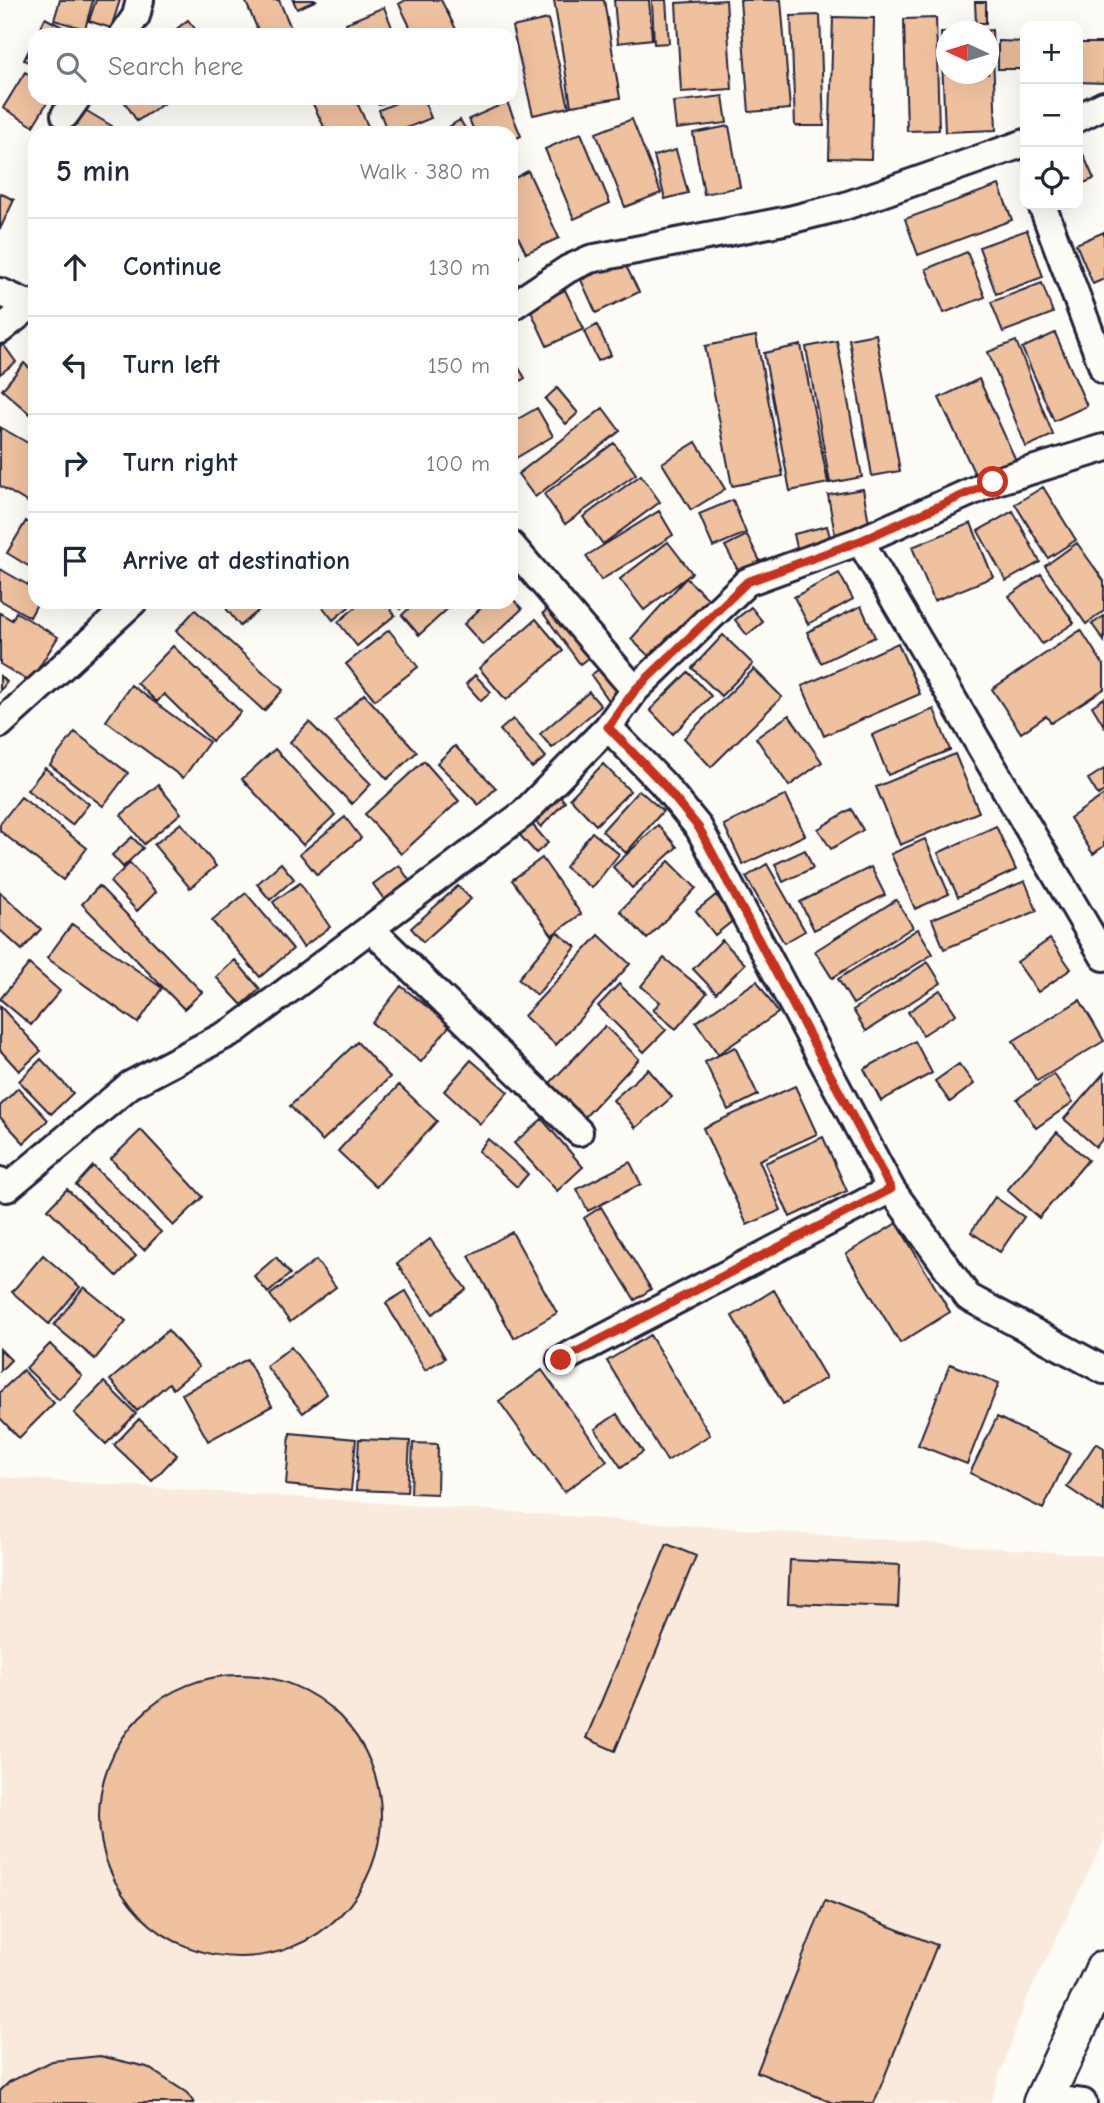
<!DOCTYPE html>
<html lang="en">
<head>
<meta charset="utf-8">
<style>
	body { margin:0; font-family:"Comic Neue",sans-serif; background:#f6f6f7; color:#1f2937 }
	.controls { position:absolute; right:21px; top:21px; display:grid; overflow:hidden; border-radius:14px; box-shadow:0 7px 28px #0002 }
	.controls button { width:63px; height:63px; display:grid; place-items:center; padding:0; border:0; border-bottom:2px solid #e0e1e3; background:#fff; color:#1f2937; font:35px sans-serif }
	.compass { position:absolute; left:936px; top:21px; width:63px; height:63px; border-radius:50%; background:#fff; box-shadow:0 7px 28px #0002; rotate:274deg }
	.stop { position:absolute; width:21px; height:21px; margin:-16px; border:5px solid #c8321e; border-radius:50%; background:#fff }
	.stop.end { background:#c8321e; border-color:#fff; box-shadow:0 2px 7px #0008 }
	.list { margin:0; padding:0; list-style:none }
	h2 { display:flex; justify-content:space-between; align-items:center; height:91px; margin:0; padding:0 28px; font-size:30px }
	h2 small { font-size:23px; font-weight:400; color:#747a83 }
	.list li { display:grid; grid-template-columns:46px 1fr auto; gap:21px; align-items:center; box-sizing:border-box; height:98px; padding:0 28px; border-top:2px solid #e0e1e3 }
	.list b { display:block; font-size:26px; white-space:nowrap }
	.list em { font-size:23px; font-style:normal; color:#747a83 }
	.icon { flex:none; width:38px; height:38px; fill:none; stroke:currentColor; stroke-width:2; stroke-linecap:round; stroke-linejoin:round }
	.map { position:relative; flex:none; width:1104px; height:2103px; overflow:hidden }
	.search { position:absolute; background:#fff; box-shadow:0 7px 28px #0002; left:28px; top:28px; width:490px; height:77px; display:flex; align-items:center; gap:18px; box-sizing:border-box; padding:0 24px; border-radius:21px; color:#747a83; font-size:26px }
	.panel { position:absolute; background:#fff; box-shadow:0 7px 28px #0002; left:28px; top:126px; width:490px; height:483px; border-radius:21px }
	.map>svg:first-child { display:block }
	.built { fill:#f9eadd }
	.building { fill:#efc19f; stroke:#22223b; stroke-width:2 }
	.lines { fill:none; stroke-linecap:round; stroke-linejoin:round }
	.street-casing { stroke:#22223b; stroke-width:32 }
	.secondary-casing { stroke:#22223b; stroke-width:42 }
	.street { stroke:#fdfcf7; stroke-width:26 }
	.secondary { stroke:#fdfcf7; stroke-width:37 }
	.route { stroke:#c8321e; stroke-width:9 }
</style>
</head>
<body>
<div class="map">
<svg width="1104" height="2103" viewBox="0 0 1104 2103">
	<rect width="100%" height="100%" fill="#fdfcf7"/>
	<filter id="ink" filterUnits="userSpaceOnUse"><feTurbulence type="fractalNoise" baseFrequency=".0143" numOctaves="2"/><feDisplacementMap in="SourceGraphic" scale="14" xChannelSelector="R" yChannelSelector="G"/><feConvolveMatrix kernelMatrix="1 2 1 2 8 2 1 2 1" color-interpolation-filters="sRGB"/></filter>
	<g filter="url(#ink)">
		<!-- built -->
		<path class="built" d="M0,1477L484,1510L1104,1556V1841L1025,2002L990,2103H0Z"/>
		<!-- building -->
		<path class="building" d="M60,0H93L85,29L54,20Z
			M96,0H120L111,28L89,21Z
			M245,0H279L294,35H260Z
			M293,0H317L297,9Z
			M406,0H441L459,35H414L399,4Z
			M554,0H604L620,98L571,106Z
			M614,0H649L652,39L618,43Z
			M652,0H666L669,43L654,44Z
			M726,0L732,89L681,92L676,3Z
			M740,0H781L790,109L749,112Z
			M975,2H986V23H976Z
			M384,7L395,35H351L346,23Z
			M820,15L824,126H795L791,16Z
			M833,17L874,18L871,159L829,158Z
			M45,18L78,35H37Z
			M936,18L939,130L907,131L904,19Z
			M548,19L569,107L533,115L512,27Z
			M188,20L200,35H169Z
			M992,30L996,130L945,132L941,33L946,32V74H988V32H968Z
			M35,38V65L24,60Z
			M998,41L1025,42V69H998Z
			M1078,43H1104V83L1078,82Z
			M25,72L35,78V98H50L33,126L3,108Z
			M723,96L727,123L676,129L673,102Z
			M122,98H172L137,121Z
			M310,98H355L371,133H327Z
			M376,98H397L379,105Z
			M407,98H423L431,118L395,133H388L379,110Z
			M507,102L521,136L511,141V133H475L469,119Z
			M80,107L112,126L108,133H65Z
			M632,119L661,193L625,207L596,133Z
			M460,120L468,133H439Z
			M729,126L740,187L704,194L693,133Z
			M581,133L610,203L574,219L545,149Z
			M676,150L688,193L665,199L654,156Z
			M1083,154L1094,179L1078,185V156Z
			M528,171L559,238L526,253L511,222V180Z
			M999,185L1012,220L918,255L905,219Z
			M0,193L14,200L0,229Z
			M1027,230L1043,277L996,294L979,247Z
			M1104,232V279L1093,284L1076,244Z
			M511,238L519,256L511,259Z
			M967,252L985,297L944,313L926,269Z
			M623,260L639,292L596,313L581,280Z
			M1042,283L1053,313L1003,332L991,302Z
			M565,290L584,329L547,346L529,307Z
			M597,325L611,355L598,361L584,332Z
			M1055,333L1087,406L1054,421L1022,348Z
			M876,334L900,471L872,476L849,339Z
			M756,336L783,476L732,486L705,346Z
			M837,341L862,477L830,483L806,347Z
			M1016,341L1053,435L1026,447L988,352Z
			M3,344L16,362L0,374V347Z
			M801,345L828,483L790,491L764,353Z
			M511,355L525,378L511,387Z
			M24,363L35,373V408L30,414L2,390Z
			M979,379L1018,465L979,483L939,398Z
			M557,388L578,413L566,424L545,399Z
			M537,408L553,436L511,461V423Z
			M603,408L620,431L535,497L518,474Z
			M0,427L35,447V492L29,503L0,486Z
			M696,442L725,489L691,510L662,463Z
			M614,443L636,474L565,524L544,494Z
			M641,475L660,502L603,544L583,517Z
			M1043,487L1076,540L1048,558L1015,504Z
			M863,489L871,534L836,540L828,495Z
			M733,500L746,533L713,547L699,514Z
			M659,511L673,535L601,580L586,556Z
			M1013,511L1040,562L1006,581L978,531Z
			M26,521L35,527V570L7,553Z
			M971,523L993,577L934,601L912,547Z
			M827,526L833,548L799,557L794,534Z
			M747,535L762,565L741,576L725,546Z
			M668,542L692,573L644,610L620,579Z
			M1077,543L1104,581V611L1086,624L1045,566Z
			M0,569L35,589V602H38L30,617L0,600Z
			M839,573L853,599L808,624L794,597Z
			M1041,574L1074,623L1042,644L1009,596Z
			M686,578L713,603L657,664L631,639Z
			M511,597L522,609L483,645L464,624L487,602H511Z
			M86,602H110L103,612Z
			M221,602H261L264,606L240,626Z
			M319,602H355L333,620Z
			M362,602H385L395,615L357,646L338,622Z
			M393,602H407L400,609Z
			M416,602H455L419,635L402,615Z
			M556,603L593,654L580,664L543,613Z
			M861,606L875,637L821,663L807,632Z
			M751,607L763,622L747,635L735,620Z
			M195,610L283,690L264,711L176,631Z
			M16,612L58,637L30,682L0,664V613L12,620Z
			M1104,616V641L1092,624Z
			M536,619L563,651L506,700L479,668Z
			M389,630L418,667L375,700L346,664Z
			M1081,630L1104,666V689L1051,723L1046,716L1021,733L992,689Z
			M723,635L753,664L721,696L692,668Z
			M898,643L920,694L824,736L802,686Z
			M173,646L241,712L212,741L164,694L157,702L137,683Z
			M606,664L626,691L610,702L591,675Z
			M754,669L782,697L711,767L684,738Z
			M688,672L711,696L673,734L650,710Z
			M475,675L491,692L481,701L466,684Z
			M0,676L7,682L0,691Z
			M131,685L209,742L183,778L106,721Z
			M589,692L601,706L552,748L540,734Z
			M364,694L417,752L387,779L335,721Z
			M1104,698V726L1092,706Z
			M934,709L950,750L888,775L872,735Z
			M789,715L822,762L789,786L756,738Z
			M513,719L546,757L532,768L500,730Z
			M309,722L371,784L352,804L290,742Z
			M75,732L128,773L103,806L50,765Z
			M455,746L496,788L479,805L437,763Z
			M275,749L335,815L303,845L242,779Z
			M955,754L979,812L900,845L876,787Z
			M424,761L459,801L401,854L365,814Z
			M603,764L630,791L596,825L570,798Z
			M45,768L89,804L72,825L27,790Z
			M1104,769V791L1098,795L1088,779Z
			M158,785L181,813L144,844L121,815Z
			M639,790L663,811L626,853L602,831Z
			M557,793L565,802L541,827L532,818Z
			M786,795L805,835L743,865L724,825Z
			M1104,795V846L1093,854L1070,818Z
			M21,797L87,848L63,880L0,831V824Z
			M851,809L863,830L831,849L818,829Z
			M345,817L361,838L317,875L300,854Z
			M530,822L548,843L536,853L518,833Z
			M181,823L216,866L190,888L154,845Z
			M658,825L677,847L632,888L613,867Z
			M996,826L1016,870L958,897L938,853Z
			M592,832L619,854L592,888L565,867Z
			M132,837L143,848L123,867L112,855Z
			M925,839L949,894L915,909L891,854Z
			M805,850L813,868L783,882L775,864Z
			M542,858L581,914L552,935L512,880Z
			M669,861L696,888L647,939L620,911Z
			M130,863L156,892L137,911L110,882Z
			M281,863L294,879L270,900L257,884Z
			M767,864L805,931L784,943L746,877Z
			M399,865L411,883L386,902L373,884Z
			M871,867L885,895L814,930L800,902Z
			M1025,881L1037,911L944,949L932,919Z
			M300,883L330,927L303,947L273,902Z
			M99,886L202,992L184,1009L82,904Z
			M458,886L471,899L423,942L411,928Z
			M0,892L41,929L22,950L0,930Z
			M246,893L293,949L260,977L212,921Z
			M716,895L735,919L715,935L696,911Z
			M896,900L913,927L832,978L815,951Z
			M72,924L162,988L138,1023L47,958Z
			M918,929L933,954L853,1004L838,979Z
			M557,932L576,947L537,995L518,979Z
			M599,935L630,964L556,1045L524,1016Z
			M1050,939L1071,969L1038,992L1017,962Z
			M722,940L745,964L716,993L693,969Z
			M664,958L707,993L676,1029L653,1010L660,1002L641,986Z
			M235,960L260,989L242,1005L216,977Z
			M928,962L941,983L866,1031L853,1010Z
			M29,964L60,991L31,1025L0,999Z
			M757,981L778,1013L718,1054L696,1022Z
			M619,984L666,1030L644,1052L598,1006Z
			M401,986L450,1025L421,1062L372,1023Z
			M940,990L956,1014L923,1035L908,1012Z
			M1080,1000L1104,1041L1037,1081L1013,1041Z
			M0,1006L41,1051L19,1071L0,1050Z
			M605,1026L639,1059L584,1118L549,1084Z
			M915,1041L932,1073L881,1101L864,1069Z
			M357,1042L390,1077L322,1141L290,1106Z
			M735,1047L758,1095L728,1110L705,1062Z
			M41,1059L73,1093L51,1114L19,1081Z
			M471,1060L508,1092L480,1124L444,1091Z
			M959,1064L974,1084L950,1102L935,1081Z
			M648,1069L672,1097L636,1128L613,1100Z
			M1104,1073V1137L1096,1147L1064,1119Z
			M1054,1074L1073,1102L1036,1128L1017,1099Z
			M399,1085L437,1121L376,1187L338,1151Z
			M795,1086L817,1134L759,1160L781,1210L747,1225L703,1128Z
			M18,1088L48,1120L24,1143L0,1117V1106Z
			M542,1119L583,1167L557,1191L514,1143Z
			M141,1130L203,1197L173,1226L111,1159Z
			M1057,1132L1088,1160L1039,1218L1007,1190Z
			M823,1137L847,1191L790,1217L765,1163Z
			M488,1139L528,1174L517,1187L478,1151Z
			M630,1162L641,1184L588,1211L577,1189Z
			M93,1166L161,1232L144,1250L76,1185Z
			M67,1189L136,1256L117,1276L48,1209Z
			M995,1197L1024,1217L1000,1252L971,1232Z
			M601,1207L651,1289L635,1300L584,1218Z
			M897,1223L950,1312L900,1343L846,1254Z
			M512,1232L557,1313L514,1338L469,1256Z
			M430,1239L466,1289L433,1314L397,1264Z
			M43,1255L80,1287L49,1324L12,1292Z
			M276,1257L290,1274L268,1293L254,1276Z
			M316,1260L336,1287L290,1322L270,1295Z
			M84,1287L126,1321L95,1359L54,1325Z
			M774,1290L826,1378L783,1404L732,1316Z
			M406,1291L445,1358L425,1370L386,1303Z
			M168,1330L199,1367L173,1389L169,1383L137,1411L110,1380Z
			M650,1335L710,1435L667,1461L607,1361Z
			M50,1344L82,1376L59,1400L26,1368Z
			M291,1347L327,1394L303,1413L266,1366Z
			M0,1349L11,1360L0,1371Z
			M247,1359L272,1406L208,1441L182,1394Z
			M950,1364L999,1383L967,1464L918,1445Z
			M23,1370L54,1403L19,1438L0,1418V1392Z
			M542,1370L607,1461L564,1492L499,1401Z
			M104,1382L136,1414L106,1444L74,1413Z
			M617,1414L643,1452L621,1467L595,1429Z
			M997,1417L1070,1453L1043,1509L970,1473Z
			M139,1419L177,1455L152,1481L114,1445Z
			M290,1433L356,1439L351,1491L286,1485Z
			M359,1439L410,1441L407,1492L356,1490Z
			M413,1443L438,1444L437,1494L411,1493Z
			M1096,1443L1104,1448V1512L1067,1487Z
			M667,1544L696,1556L615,1751L586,1738Z
			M790,1560L900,1565L898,1607L788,1603Z
			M99 1816a141 141 0 1 1 282 0a141 141 0 1 1-282 0Z
			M825,1901L937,1945L874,2103H833L757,2072Z
			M100,2056L147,2067L187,2093L194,2103H0V2091L9,2082L52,2061Z"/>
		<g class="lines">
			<!-- street casing -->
			<g class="street-casing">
				<path id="street" d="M123,35L136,16L140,0
					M65,115L77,98
					M1078,118L1104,105
					M1042,205L1104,370
					M0,292L30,305
					M511,307L568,269L590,259L789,220L845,206L1025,143
					M0,330L35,302
					M860,541L1104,957
					M511,545L635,690
					M0,724L133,602
					M608,727L663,784L699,828L891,1189L968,1297L1104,1370
					M372,930L579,1132
					M0,1181L7,1188L130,1085L235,1030L523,814L608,727L635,690L747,582L860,541L993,482L1104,448
					M561,1360L891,1189
					M1043,2098L1083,2103"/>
			</g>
			<!-- secondary casing -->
			<g class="secondary-casing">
				<path id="secondary" d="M1042,2103L1104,1970"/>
			</g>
			<!-- street -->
			<use href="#street" class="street"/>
			<!-- secondary -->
			<use href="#secondary" class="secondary"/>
		</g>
	</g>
	<g class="lines" filter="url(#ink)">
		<!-- route -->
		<path class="route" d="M561,1360L891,1189L699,828L663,784L608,727L635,690L747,582L860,541L993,482"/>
	</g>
</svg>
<div class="controls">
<button>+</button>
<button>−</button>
<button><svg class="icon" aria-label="locate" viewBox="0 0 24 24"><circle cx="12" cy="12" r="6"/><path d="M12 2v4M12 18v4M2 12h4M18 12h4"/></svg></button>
</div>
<svg class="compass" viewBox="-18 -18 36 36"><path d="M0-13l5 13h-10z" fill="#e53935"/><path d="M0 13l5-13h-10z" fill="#747a83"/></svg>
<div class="stop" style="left:993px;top:482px"></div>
<div class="stop end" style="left:561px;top:1360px"></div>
<div class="search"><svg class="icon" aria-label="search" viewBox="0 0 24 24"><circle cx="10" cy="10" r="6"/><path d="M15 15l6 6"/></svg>Search here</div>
<section class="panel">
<h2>5 min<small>Walk · 380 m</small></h2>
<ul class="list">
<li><svg class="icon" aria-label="ahead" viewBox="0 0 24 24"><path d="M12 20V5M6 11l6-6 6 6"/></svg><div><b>Continue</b></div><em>130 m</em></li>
<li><svg class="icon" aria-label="left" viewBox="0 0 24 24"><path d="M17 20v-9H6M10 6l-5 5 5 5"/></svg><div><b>Turn left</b></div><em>150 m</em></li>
<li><svg class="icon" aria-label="right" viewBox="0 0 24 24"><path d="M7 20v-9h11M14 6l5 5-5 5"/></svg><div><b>Turn right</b></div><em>100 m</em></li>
<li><svg class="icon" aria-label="arrive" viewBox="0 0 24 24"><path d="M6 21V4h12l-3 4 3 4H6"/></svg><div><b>Arrive at destination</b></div></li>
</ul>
</section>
</div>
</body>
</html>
